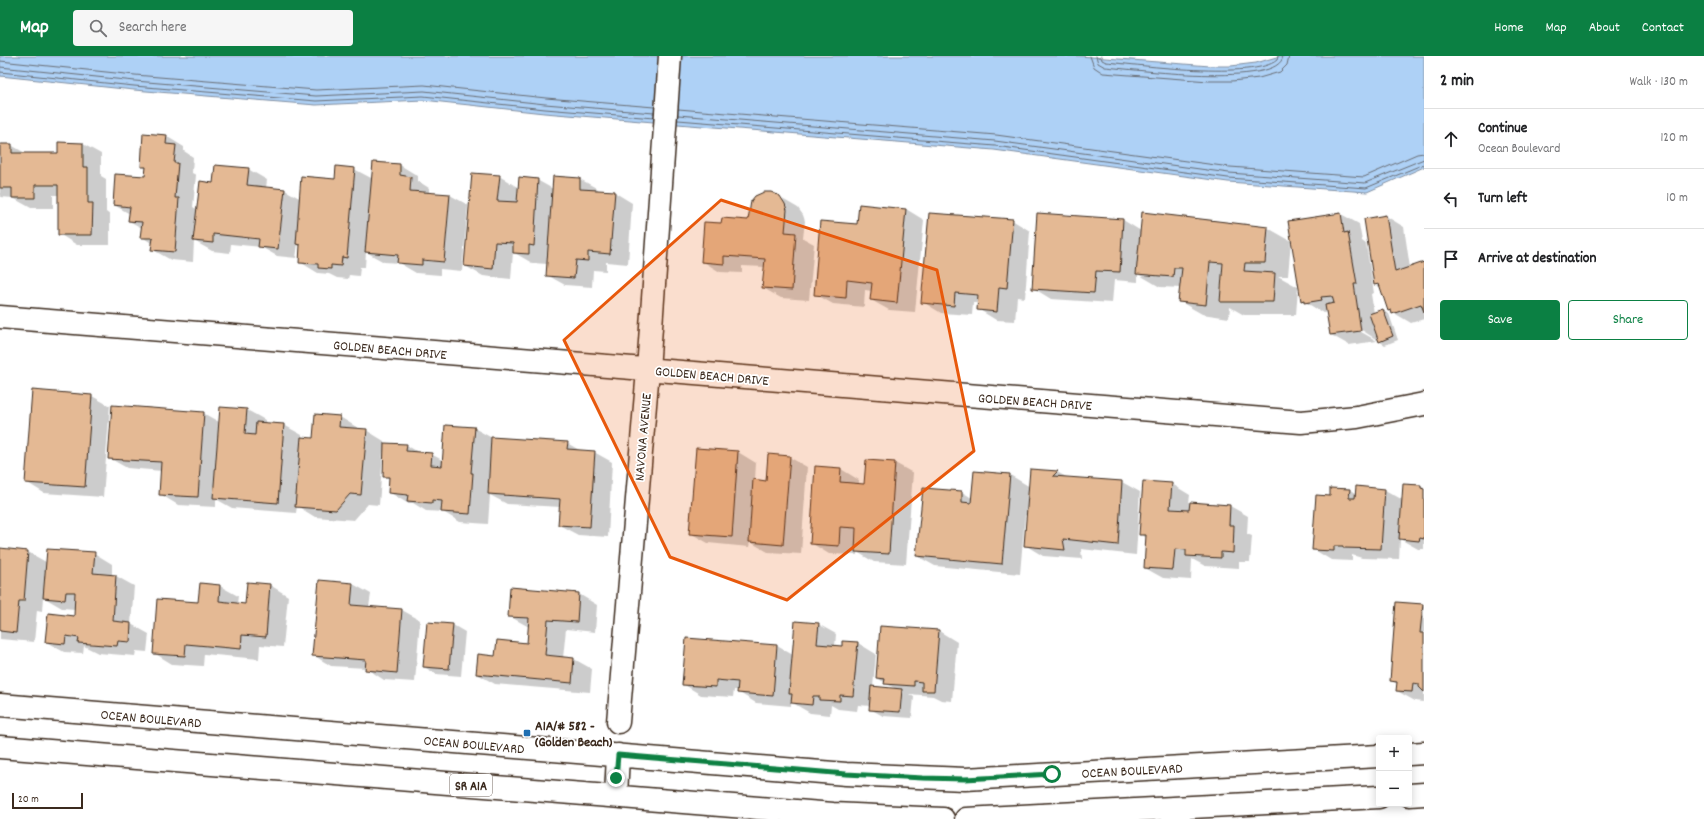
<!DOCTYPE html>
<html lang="en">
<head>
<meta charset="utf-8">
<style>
	body { margin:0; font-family:Dekko,sans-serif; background:#f6f6f6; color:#202124 }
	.controls { position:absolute; right:12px; bottom:12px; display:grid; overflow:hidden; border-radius:4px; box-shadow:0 2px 10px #0003 }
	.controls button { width:36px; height:36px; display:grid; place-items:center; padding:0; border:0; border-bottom:1px solid #e0e0e0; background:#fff; color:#202124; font:20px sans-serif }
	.scale { position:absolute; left:12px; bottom:10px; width:71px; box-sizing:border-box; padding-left:4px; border:2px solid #3b2a1e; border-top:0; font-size:11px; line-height:14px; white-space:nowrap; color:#3b2a1e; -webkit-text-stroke:3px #fff; paint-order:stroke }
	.stop { position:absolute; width:12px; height:12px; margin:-9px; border:3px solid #0b8043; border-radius:50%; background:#fff }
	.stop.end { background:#0b8043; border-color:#fff; box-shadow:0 1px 4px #0008 }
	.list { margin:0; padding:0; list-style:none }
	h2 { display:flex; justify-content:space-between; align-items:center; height:52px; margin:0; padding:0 16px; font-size:17px }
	h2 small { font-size:13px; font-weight:400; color:#757577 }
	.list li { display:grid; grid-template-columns:26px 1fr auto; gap:12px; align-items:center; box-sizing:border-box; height:60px; padding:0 16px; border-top:1px solid #e0e0e0 }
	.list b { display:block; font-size:15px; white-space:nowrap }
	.list p { margin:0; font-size:13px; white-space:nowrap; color:#757577 }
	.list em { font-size:13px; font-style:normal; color:#757577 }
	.actions { display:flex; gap:8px; padding:12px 16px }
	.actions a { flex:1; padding:9px 0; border:1px solid #0b8043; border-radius:4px; text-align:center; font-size:14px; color:#0b8043 }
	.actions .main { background:#0b8043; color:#fff }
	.icon { flex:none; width:22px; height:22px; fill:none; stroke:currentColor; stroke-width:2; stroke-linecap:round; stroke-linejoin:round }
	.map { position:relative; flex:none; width:1424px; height:763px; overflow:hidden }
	header { display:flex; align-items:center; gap:24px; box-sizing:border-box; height:56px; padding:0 20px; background:#0b8043; color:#fff }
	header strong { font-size:19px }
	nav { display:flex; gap:22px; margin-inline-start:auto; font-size:14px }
	.search { width:280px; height:36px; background:#f6f6f6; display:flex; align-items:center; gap:10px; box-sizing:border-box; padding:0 14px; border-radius:4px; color:#757577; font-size:15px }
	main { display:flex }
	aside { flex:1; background:#fff }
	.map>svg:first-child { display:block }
	.water { fill:#aed1f6; stroke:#808ea0 }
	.shadow { fill:#0003 }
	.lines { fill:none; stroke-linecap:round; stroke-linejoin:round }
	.shore { stroke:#696d74; stroke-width:1 }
	.building { fill:#e4b994; stroke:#3b2a1e }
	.minor-casing { stroke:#3b2a1e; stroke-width:25 }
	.primary-casing { stroke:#3b2a1e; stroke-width:25 }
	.minor { stroke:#fff; stroke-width:22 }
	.primary { stroke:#fff; stroke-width:22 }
	.route { stroke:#0b8043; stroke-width:5 }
	.marked { fill:#e8590c; fill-opacity:0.2; stroke:#e8590c; stroke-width:3; stroke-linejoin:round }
	.poi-dot { fill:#1f6fb2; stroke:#fff; stroke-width:1.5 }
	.labels { text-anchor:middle; stroke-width:3.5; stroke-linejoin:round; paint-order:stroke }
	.shield { fill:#fff; stroke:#766a62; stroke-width:1 }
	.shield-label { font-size:13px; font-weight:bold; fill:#3b2a1e }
	.street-label { font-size:14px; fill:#3b2a1e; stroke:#fff }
	.poi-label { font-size:14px; font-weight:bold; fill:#3b2a1e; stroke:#fff; text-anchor:start }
</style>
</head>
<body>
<header>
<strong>Map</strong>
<div class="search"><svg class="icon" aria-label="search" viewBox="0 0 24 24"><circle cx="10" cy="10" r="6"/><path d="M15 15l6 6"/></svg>Search here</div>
<nav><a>Home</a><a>Map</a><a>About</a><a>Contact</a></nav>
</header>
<main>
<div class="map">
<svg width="1424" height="763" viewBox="0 0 1424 763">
	<rect width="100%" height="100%" fill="#fff"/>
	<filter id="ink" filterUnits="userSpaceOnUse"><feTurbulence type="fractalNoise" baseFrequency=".025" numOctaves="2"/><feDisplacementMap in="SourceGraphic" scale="8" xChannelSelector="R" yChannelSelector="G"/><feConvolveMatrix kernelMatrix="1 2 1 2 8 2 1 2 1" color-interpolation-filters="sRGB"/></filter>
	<g filter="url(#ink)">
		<!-- water -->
		<path class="water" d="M0,0H1079L1210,10H1231L1256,7L1280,0H1424V111L1367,136L1228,126L994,94L544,57L423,44L316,49L134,34L0,20Z"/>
		<!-- shadow -->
		<path class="shadow" d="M166,80L184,91V95L193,101L192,117L196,119L193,151L198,154L214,128L248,113L267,124L266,132L285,134L301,143L354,113L373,123L400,109L418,120V125L429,132V137L450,139L468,149L462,215L440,213V219L416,217L399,207L384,206L366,196L365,211H360L359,220L349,219L348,223L337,222L329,218L318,217L300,206L301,190L298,188L296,202L277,200L261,191L231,188L230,197L212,195L194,185L193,206L171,204L153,194V188L142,181V172L129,165L130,158L114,149L146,121L147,113L142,110Z
			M83,88L101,98V120L106,123V156L110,159V189H77L59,178V139H53V152H31L13,142L0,141V89H11L27,98H59Z
			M499,120L519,132L537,124L553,133L554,121L580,123L598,133V135L614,136L632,147L628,208L606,206V215L593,214L592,231L565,229L547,219L548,208L532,207L513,196L511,223L483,220L465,210Z
			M756,141H779L798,152L803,159L805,165L803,182L814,188L809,244L781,242L763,232L765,211L742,210V217L720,216L702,205L722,169L749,165L750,152Z
			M906,153L924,164L915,256L889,254L871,244L872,235L865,234L864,251L833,248L815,238L858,169Z
			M1143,157L1268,172L1291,185L1288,220H1278L1298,231L1296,259H1244L1230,251L1229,262L1202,258L1179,245L1181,232L1160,231L1138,218V226L1114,224L1112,247L1051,243L1033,232L1123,164L1141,175Z
			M1341,158L1359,168L1362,185L1366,188L1374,237L1371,238L1374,257L1383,255L1389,258L1398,284L1385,289L1357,271L1356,273L1377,285L1349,289L1331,279L1328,256L1323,257L1302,244Z
			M1386,160L1404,171L1410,212L1424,207V263L1411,267L1389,254L1381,232L1375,228Z
			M1012,164L1030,175L1025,242L1017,241L1015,265L996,264L978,253V247H973L972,259L941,257L923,246Z
			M92,340L110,350L103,441L44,437L26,426Z
			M247,354L265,364V368L284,369L302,379V382L314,383L340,361L358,372V374H366L384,385V387L406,389L420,397L431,398L444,405L474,372L492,382L567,387L581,395L594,396L612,406L608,481L578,479L559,469L561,451L507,448L490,439L488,468L460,466L443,456L426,455L413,447H407L389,436L390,423L384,420L385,396H383L379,449L368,448L354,464L315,461L297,450L296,457L232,452L216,443V451L178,449L160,438L162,415L127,412L109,402L203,357L219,366Z
			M697,393L738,396L756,407L755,424L767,426L789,401L807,411L801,498L768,496L750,486L749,491L708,487L690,477Z
			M867,405L895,407L913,417L906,508L874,506L857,496V499L829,498L811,487L816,412L841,413L859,424V428L865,429Z
			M975,416L1010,419L1030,431L1057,416L1068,422L1122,426L1140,436L1136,499L1081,493L1082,503L1043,500L1025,489L1027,460L1025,459L1020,518L935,510L917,500L923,433L962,436L972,442Z
			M1172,428L1190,439L1189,447L1230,450L1248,460L1247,478L1252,480L1250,506H1239V512L1205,510L1192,503L1191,524L1163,522L1145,512L1147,482L1140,478Z
			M1420,430L1424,432V493H1418L1400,483L1399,503L1362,502L1352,499V505L1331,504L1313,493L1331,441L1350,434L1357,438V432L1385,434L1403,444Z
			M0,493L28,496L46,506L94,497L112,508V520H116L134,530L131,568L149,578L147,596L136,595L135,600L98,597L84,590L83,597L64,596L46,586L74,561L75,553L62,552L43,541L42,555L37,554L34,586L0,583Z
			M248,527L270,529L288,540L283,591L260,589L259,603L204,598L203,610L172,608L154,597L199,548L220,530L238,540L237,548L246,549Z
			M353,528L371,538L369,551L402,554L420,564L415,626L384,624L366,612L331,610L313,599Z
			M511,532L579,538L597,549L595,576L566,573L563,602L574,603L592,613L590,636L495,628L477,618L496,601L528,588L529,571L509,560Z
			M1422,549L1424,550V646L1415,645L1397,635L1398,628L1391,625Z
			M818,568L836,578L835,591H842L858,587L876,598L873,631L896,633L877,622L939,575L957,586L952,645L941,644L933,640L909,638L914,641L912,662L883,660L870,653L871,650L858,649L857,655L838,653L831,649L830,659L810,657L791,646V650L756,647L738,636V634H734L733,641L701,639L683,628L777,590L793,599Z
			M453,569L465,576L461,620L436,618L424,611Z"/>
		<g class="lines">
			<!-- shore -->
			<path class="shore" d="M1090,0L1094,11L1103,17L1209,25H1232L1259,22L1280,16L1287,9L1289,0
				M1096,0L1098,7L1105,11C1130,13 1281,33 1283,0
				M1101,0L1102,4L1106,6C1139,9 1254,24 1277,4L1278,0
				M0,5L135,19L316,34L424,29L546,42L654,51
				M0,11L135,25L316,40L424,35L545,48L654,57
				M0,16L134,30L316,45L423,40L545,53L654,62
				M678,53L996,79L1230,111L1364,121L1417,98L1424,97
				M678,59L995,85L1229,117L1365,127L1424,103
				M678,64L995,90L1228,122L1366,132L1424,108"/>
		</g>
		<!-- building -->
		<path class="building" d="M143,77L167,79L166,88L176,89L174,107H178L175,142H179L175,196L151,194L153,182H140L142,166L128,165L130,151L113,149L115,118L145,120L146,111H141Z
			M58,86L83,87V111H88V147H93L92,179H58V129H35V142H12V132H0V88H12V97H58Z
			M373,106L400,108V119L411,121L410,135L450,138L444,206L422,204V209L397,207L398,199L365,196Z
			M215,109L249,112L247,129L285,133L278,193L258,191L259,183L213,178V187L193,185L200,125L213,127Z
			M336,110L355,112L347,202L342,201L341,210L331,209V213L318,212V208L299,207L300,189L296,188L301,120L335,123Z
			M472,117L500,119L497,145L517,146L519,121L538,123L534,190L529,189V198L513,197V187L495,186L493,213L464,210Z
			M553,120L580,122V133L615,135L610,198L588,196V205L576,204L574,222L546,220Z
			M764,136H771L780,140L785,148L787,154L785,176L796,177L792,234L762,232L765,203L724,200V208L701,206L704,166L721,167L722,162L748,164L751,145L755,140Z
			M859,148L906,153L897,247L870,244L872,227L847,224L846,242L814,239L820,165L857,168Z
			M1142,156L1268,171L1265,207H1245L1244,215L1275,217L1273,246H1220L1223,207L1210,206L1206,249L1178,246L1182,212H1174L1173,221L1136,218Z
			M929,157L1013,163L1007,232L999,231L997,256L977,254L978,239L955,237L954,250L921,247Z
			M1037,157L1123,163L1120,216L1096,215L1094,237L1032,233Z
			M1341,157L1344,177L1348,176L1357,228H1354L1361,275L1330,279L1325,249L1334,247L1332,240L1321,241L1322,244L1304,247V244L1301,245L1288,165Z
			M1386,159L1395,216L1424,206V256L1421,248L1392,258L1391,254L1388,255L1379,228L1374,229L1364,163Z
			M1383,253L1393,280L1379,286L1369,258Z
			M32,334L92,339L85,431L25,427Z
			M112,349L204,356L198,441L159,439L161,406L108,403Z
			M220,351L247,353L245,378L255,379L256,366L284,368L278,447L213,442Z
			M315,358L340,360L339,371L367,373L361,439L350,438L336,454L295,451L301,381L313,382Z
			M445,369L475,371L471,417H473L470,458L441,456L442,445L432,444V447L407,445L408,439L388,437L389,421H383L384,387L407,388L406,395L432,397L431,409L442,410Z
			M491,381L568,386L567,393L595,395L590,471L558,469L560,443L488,438Z
			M696,392L738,395L732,481L689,478Z
			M768,398L790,400L783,489L749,486L753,423L766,425Z
			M866,404L895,406L889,498L855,496L856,472L840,471L839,490L810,488L815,410L841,412L840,426L864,428Z
			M1030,413L1058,415L1053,420L1122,425L1118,489L1063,483L1065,494L1024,490Z
			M974,415L1010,418L1002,508L916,500L923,432L962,435V446L971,447Z
			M1143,425L1172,427L1170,453L1189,454L1190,446L1230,449L1229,469H1234L1233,497L1221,496V502L1186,500V494L1175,493L1173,514L1144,512L1146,479H1139Z
			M1403,428L1421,429V432L1424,433V483L1420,482L1419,485L1399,483Z
			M1356,430L1385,433L1381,493L1343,492V490H1334V495L1312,494L1316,439L1330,440V432L1350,433L1349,442H1355Z
			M0,492L28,495L24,545H19L16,577L0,575Z
			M47,493L95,496L93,517L116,519L113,565L131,567L130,586L118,585L117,590L78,587L79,582L66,580L65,588L45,586L48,557L74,560L75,536H66L65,544L43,542Z
			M319,524L353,527L351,549L402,553L397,617L365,614L366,604L312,600Z
			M247,526L270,528L266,581L242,579L241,593L186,588L185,600L153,598L157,543L198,546L200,527L220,529L219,545L245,548Z
			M510,531L579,537L577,566L548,564L545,599L574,602L572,627L476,618L478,598L495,600L497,584L527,587L529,562L508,561Z
			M1396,546L1423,548L1420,577H1424V636L1419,631V628L1413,627L1412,636L1396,635L1397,626L1390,625Z
			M795,565L819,567L817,588L842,590V585L858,586L853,640L840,639V645L819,644V640H813L812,649L791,647L792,638H789Z
			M427,566L453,568L449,613L423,611Z
			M880,570L939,574L934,635H922V626L914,625V630L884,628L885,623L876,622Z
			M686,582L777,589L773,640L737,637L738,626L716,624V631L682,629Z
			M871,630L902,633L900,656L869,654Z"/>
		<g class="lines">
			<!-- minor casing -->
			<g class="minor-casing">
				<path id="minor" d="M0,261L1301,366L1357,361L1424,348
					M618,666L648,314L670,0"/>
			</g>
			<!-- primary casing -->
			<g class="primary-casing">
				<path id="primary" d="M0,649L846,718L965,723L1379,700
					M0,691L833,758L943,763
					M1409,698L1424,697
					M1409,739L1424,738
					M616,740L618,699
					M966,763L1379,741"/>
			</g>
			<!-- minor -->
			<use href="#minor" class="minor"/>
			<!-- primary -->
			<use href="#primary" class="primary"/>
		</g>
	</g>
	<g class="lines" filter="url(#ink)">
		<!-- route -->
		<path class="route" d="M616,722L618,699L846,718L923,722L965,723L1052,718"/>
	</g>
	<!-- marked area -->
	<path class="marked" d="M721,144L937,214L974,395L787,544L670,501L564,284Z"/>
	<!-- markers -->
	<rect class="poi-dot" x="523" y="673" width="8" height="8" rx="2"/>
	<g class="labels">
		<!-- shield labels -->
		<rect class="shield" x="450" y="718" width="42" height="22" rx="3"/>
		<g class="shield-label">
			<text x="471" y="734">SR A1A</text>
		</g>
		<!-- street labels -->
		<g class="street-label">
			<text transform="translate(390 293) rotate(5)" y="5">GOLDEN BEACH DRIVE</text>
			<text transform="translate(712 319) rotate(5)" y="5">GOLDEN BEACH DRIVE</text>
			<text transform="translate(1035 345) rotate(4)" y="5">GOLDEN BEACH DRIVE</text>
			<text transform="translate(642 381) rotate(-85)" y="5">NAVONA AVENUE</text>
			<text transform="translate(151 662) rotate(5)" y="5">OCEAN BOULEVARD</text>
			<text transform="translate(474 688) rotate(5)" y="5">OCEAN BOULEVARD</text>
			<text transform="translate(1132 714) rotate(-3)" y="5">OCEAN BOULEVARD</text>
		</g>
		<!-- poi labels -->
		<g class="poi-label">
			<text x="535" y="674">A1A/# 582 -<tspan x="535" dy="16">(Golden Beach)</tspan></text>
		</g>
	</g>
</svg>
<div class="controls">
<button>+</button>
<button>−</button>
</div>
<div class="scale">20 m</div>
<div class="stop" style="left:1052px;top:718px"></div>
<div class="stop end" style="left:616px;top:722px"></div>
</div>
<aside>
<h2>2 min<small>Walk · 130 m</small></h2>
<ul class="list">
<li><svg class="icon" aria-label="ahead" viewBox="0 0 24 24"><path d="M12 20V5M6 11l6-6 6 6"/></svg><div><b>Continue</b><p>Ocean Boulevard</p></div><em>120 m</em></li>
<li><svg class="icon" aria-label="left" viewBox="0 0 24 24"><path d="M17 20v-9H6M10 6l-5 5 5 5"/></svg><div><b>Turn left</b></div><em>10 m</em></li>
<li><svg class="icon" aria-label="arrive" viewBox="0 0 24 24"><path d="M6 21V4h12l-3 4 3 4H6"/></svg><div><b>Arrive at destination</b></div></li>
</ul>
<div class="actions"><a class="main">Save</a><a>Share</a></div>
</aside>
</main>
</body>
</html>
